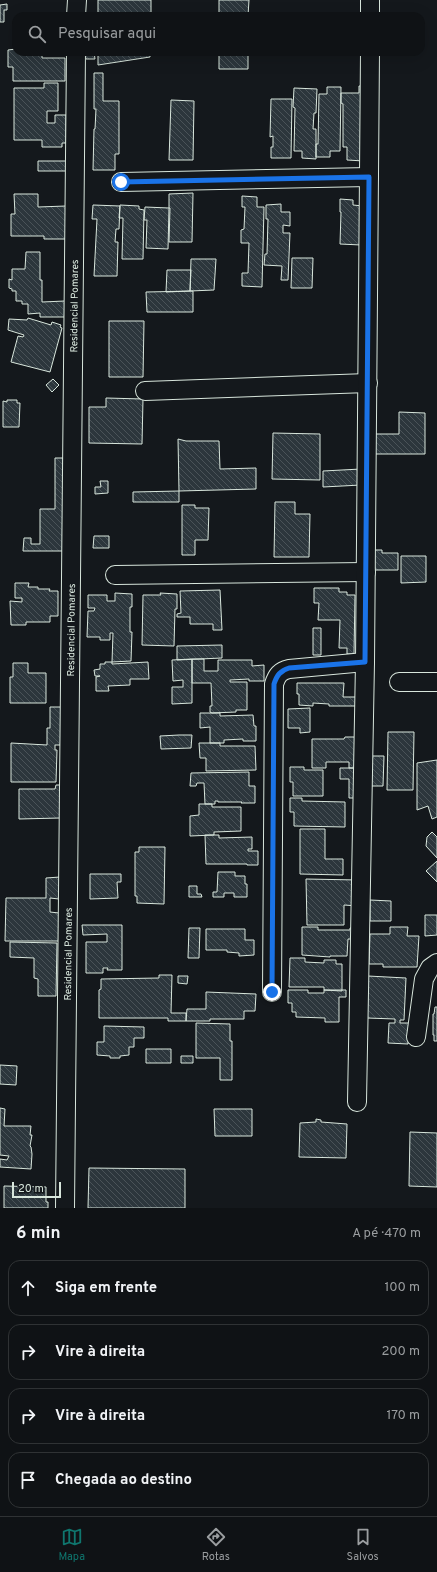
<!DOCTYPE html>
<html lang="pt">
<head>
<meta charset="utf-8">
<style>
	body { margin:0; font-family:Overpass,sans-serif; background:#1d2022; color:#f1f3f6 }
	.scale { position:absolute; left:12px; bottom:10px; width:49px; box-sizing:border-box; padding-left:4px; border:2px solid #d8e6dc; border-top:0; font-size:11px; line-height:14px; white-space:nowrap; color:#d8e6dc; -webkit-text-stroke:3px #14181c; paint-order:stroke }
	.stop { position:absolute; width:12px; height:12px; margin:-9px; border:3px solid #1a73e8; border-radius:50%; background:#fff }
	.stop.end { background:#1a73e8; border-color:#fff; box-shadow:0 1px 4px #0008 }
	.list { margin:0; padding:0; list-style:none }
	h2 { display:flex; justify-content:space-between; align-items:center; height:52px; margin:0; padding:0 16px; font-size:17px }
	h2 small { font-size:13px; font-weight:400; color:#9b9ea0 }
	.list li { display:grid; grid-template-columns:26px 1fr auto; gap:12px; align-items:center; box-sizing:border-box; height:56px; margin:0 8px 8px; padding:0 8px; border:1px solid #2f3234; border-radius:12px }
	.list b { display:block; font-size:15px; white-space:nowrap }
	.list em { font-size:13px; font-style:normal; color:#9b9ea0 }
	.icon { flex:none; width:22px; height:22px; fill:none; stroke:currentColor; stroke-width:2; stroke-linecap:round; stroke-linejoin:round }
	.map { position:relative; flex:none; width:437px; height:1208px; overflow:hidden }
	.search { position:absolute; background:#0f1215; box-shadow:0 4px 16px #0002; left:12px; right:12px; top:12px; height:44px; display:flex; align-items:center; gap:10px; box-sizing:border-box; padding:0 14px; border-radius:12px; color:#9b9ea0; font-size:15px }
	.sheet { height:308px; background:#0f1215 }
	nav { display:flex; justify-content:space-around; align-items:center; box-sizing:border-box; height:56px; border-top:1px solid #2f3234; background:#0f1215; font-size:11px; color:#9b9ea0 }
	nav a { display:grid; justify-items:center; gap:2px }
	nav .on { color:#0f766e }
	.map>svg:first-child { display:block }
	.building { fill:url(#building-back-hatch); stroke:#d8e6dc }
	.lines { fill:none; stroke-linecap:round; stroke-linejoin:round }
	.minor-casing { stroke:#d8e6dc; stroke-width:20 }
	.minor { stroke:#14181c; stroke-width:18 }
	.route { stroke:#1a73e8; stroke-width:5 }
	.labels { text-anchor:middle; stroke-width:3; stroke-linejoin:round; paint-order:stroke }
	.street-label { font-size:10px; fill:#d8e6dc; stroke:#14181c }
</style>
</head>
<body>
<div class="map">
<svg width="437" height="1208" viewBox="0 0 437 1208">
	<defs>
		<pattern id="building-back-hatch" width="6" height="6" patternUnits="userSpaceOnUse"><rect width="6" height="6" fill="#2c363c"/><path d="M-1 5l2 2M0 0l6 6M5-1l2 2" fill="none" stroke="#4a5358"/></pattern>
	</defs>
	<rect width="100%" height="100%" fill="#14181c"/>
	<!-- building -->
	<path class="building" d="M98,0H151V16H98Z
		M219,0H249L248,16H219Z
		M7,4V10H4V22H0V5Z
		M15,31L16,52H42V58H65V81H13V67H8V50L16,49Z
		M82,52H94L95,59H86L85,55H82Z
		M98,52H150V57L98,65Z
		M219,52H248V69H219Z
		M94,73H103V101H119V154H115V170H93L94,129H95L96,109H94Z
		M44,83H58V111H47V123H55V115H66V143H62V147H42V140H14V88H44Z
		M359,86H365L364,161L347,160V147H343V104L341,103V93H359Z
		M327,87H341L340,151H330V157H316V144H318L319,94H327Z
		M294,88L317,89L316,113H314L313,129H316V159L302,158V151H294L295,108L293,107Z
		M271,99H292L291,158H271V147H273V136L270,137Z
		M171,100L194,101L193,160H169Z
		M38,161H66V171H38Z
		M193,193L192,242H169L170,208H169V194Z
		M14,194H38V207L66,206V239H44V236H11V214H15Z
		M242,196L257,197V207H264L262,287L242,286V273H248L249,243H241V230L244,229L245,207H242Z
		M340,199L353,200V205L363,206L361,245L340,244L341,212H340Z
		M281,204V212H290V226L283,225V233H290L288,280H281L282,266L264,265L265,254H267L268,219H266V205Z
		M93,205L120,206L119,229H116L115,242H118L117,276H94L97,219H92Z
		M120,205L139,206V209L144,210L143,259H122L123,218H119Z
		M145,207L169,208L168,249L146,248L147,220H144Z
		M26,252H40V280H42V302L65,301V317H40V313L28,314V304H22V301H16V291H12V289L9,288V279L12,280V269H25Z
		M292,258H313L312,288H291Z
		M191,259H216L214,290L190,291Z
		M167,270H191L190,291L166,292Z
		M193,291V312H147L146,292Z
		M28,318L51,325L52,322L61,325L60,327L62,328L50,372L11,362L18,336L23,337L24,335L8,330L9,319L27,320Z
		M109,321H144L143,377H109Z
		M53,379L59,385L52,392L46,385Z
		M106,398L143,399L142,444L89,443V407H106Z
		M7,400H17V403H20L19,427H3V401L7,402Z
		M399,412L425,413V454H375V434H399Z
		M273,433L320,434V480L272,479Z
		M178,439L186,441H219L220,469L256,468V489L179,491Z
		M55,458H63V551H23L24,538H31V544H40V509H55Z
		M361,469V485L323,487V471Z
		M100,481H108V493L95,494V487H101Z
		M179,491V502H133V492Z
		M275,502H295V514H310L309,557H274Z
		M182,505H195V508H209L208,540H195V555H182Z
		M94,536H109V548H93Z
		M374,550H382V553H398V570H374Z
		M401,556H426V582L401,583Z
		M15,583H29L28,587H38V589H50L49,591H58V616H50V622H26V625H11L10,601L22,602V598H15Z
		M314,588H339V592H347V595H355L354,654H347V648H339L340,620H318L319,603H314Z
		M220,590L222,630H213V624H190V617H177V614L181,613L180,591Z
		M115,593L132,594V607H130V632H132L131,661L112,662L113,633H110V640H100V637H87L88,611H94L95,608H88V595H107V601H115Z
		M160,593L177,594V609H175L174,646L142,645L143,595H161Z
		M313,628H321V655H313Z
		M222,645V658L177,660V646Z
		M192,659V703L172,704V687H183V680L173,681L172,660Z
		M192,659H204V671H218V660H252V666L264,665V681H249V679L230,680V682H247V710H236V712L212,713L210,712V706H212L211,683H192Z
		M105,662H112V664L148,662L149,679H130V685L108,686L109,691H96V677L100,676H95L94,670L100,669V664H105Z
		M13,663H28V673H46V703H10V677H13Z
		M297,683H344L343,697H361V706H329V704L313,703V706L299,705V694H297Z
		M50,707H61V745H55V750H57L56,782H11V743L47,745V728H50Z
		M310,708V732L300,733V728H288V709Z
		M200,713H220V716L253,715L254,726H256V741H243V739L224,740V743H210V727L200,728Z
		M388,732H414L413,790H387Z
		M179,735H192L191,748L161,749L160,736Z
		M345,737H360V768H349V762H326V768H312V739H344Z
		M199,743H220V746H255L256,770L206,771V758H200Z
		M371,756H384L383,786H370Z
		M437,760V817L432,819L428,806L417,810V763Z
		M290,767H304V770H323V796H293V782H290Z
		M340,768H360L356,798H349V779H340Z
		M249,772V786H255V803H241L242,802H218V801H215V804H205L204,783H197L196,786H190L191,773Z
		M56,785H60V818L19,819V789H55Z
		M290,798H302V801L345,802V827L294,826V812H290Z
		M199,804H212V807H241V831L214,832V835L190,836V816L199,815Z
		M300,829H325V859H343V875L300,874Z
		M432,832L437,837V858L426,846L427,837Z
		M205,835H219V838L252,837V849H248V851H258V865H247V864H206Z
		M139,847H165L164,904L137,903V896H135V852H139Z
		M437,861V882L426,871Z
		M218,872H235V876H245V884H247V897H234V893H224V897H213V892H217Z
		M90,874H121V882H117L118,898L90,899Z
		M60,877L59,899L50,898V912L59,913V941H5L6,898H46V878Z
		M306,879L358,880V906L344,905V925H307Z
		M189,886H197V894H201L202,897H189Z
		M370,900L391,901V921H370Z
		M425,915H437V935L425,936Z
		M82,925H122V970H107L108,968H103V973H86V942H107V934L83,935Z
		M302,927H318V930H350V928H358L352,939H348L347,956H330V957L302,955Z
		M390,927H408L407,936H419L417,967H383V964H369L370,934H390Z
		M189,928H200L199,958H188Z
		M206,929H245V940H254V955L239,956V953L227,952V950H206Z
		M10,942L57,943L56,996H38V979L34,978V958L10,957Z
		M290,958H305V962L324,963V960H336V964H342V991L324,990V987H289Z
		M159,975H172L171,1013H186V1021H168V1018H99V990L101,989V979L159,978Z
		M178,976H188L187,984L178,983Z
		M368,976L406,978L404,1020H400V1023H409L408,1044L388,1043L389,1023H395V1019L367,1018Z
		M288,990H308V993H324V990H346V997H339V1022H325V1018L296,1017V1012H292V1003H288Z
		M206,992L256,994L255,1011H244V1019H210V1021H186L187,1009H206Z
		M435,1007H437V1041H434V1035H433V1014H434Z
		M196,1023L230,1024V1041H232V1080H220V1058H196Z
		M104,1026L144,1027V1038H134V1047H129V1055L120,1056V1058H110V1056L97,1055V1042H104Z
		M146,1049H171V1063H146Z
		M181,1056H193V1063H181Z
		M0,1065L17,1066L16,1085L0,1084Z
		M0,1108L5,1109L4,1126H31L30,1135H32L30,1146L31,1147L32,1154L31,1169L0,1167V1159L7,1160L9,1156L0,1155Z
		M214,1109H252V1136H215Z
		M316,1119L321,1120V1122L347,1124L346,1158L299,1157L300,1123L316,1122Z
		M410,1132L437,1133V1187L409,1186Z
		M89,1168L185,1169V1208H88Z
		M4,1186L46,1187V1202H48V1208H4Z"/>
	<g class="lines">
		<!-- minor casing -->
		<g class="minor-casing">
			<g id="minor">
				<path d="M76,16L77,0"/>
				<path d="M370,16V0"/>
				<path d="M121,182L369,177"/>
				<path d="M145,391L368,383"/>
				<path d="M115,575L366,572"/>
				<path d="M399,682H437"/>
				<path d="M272,992L274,684C277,675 280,671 289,669L365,662"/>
				<path d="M416,1037L424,979L430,968L437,963"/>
				<path d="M357,1102L365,662L370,52"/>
				<path id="s1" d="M65,1208L76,52"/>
			</g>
		</g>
		<!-- minor -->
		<use href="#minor" class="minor"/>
	</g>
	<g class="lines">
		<!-- route -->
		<path class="route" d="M121,182L369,177L365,662L289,668C280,671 277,675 274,684L272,992"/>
	</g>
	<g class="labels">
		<!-- street labels -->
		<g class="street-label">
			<text dy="4" stroke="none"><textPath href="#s1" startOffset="902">Residencial Pomares</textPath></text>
			<text dy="4" stroke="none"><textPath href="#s1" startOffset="578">Residencial Pomares</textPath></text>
			<text dy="4" stroke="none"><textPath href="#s1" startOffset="254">Residencial Pomares</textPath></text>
		</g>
	</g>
</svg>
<div class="scale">20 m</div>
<div class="stop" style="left:121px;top:182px"></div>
<div class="stop end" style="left:272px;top:992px"></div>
<div class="search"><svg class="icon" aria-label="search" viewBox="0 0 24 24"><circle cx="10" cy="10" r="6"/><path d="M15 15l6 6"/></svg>Pesquisar aqui</div>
</div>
<section class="sheet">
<h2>6 min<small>A pé · 470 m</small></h2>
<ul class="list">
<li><svg class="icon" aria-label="ahead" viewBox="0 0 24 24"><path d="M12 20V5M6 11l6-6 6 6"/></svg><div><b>Siga em frente</b></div><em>100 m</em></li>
<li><svg class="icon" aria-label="right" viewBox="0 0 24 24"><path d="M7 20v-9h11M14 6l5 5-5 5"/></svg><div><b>Vire à direita</b></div><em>200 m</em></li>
<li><svg class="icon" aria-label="right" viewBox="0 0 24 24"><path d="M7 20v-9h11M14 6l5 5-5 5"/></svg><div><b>Vire à direita</b></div><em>170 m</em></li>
<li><svg class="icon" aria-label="arrive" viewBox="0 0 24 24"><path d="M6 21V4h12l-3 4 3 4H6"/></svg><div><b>Chegada ao destino</b></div></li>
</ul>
</section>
<nav>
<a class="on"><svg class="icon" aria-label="map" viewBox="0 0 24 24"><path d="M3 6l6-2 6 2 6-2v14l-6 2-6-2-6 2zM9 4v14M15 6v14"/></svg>Mapa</a>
<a><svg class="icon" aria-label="directions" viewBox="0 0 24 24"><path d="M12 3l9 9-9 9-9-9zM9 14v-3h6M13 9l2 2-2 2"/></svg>Rotas</a>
<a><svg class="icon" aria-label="saved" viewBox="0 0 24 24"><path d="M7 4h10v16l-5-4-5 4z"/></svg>Salvos</a>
</nav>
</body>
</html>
